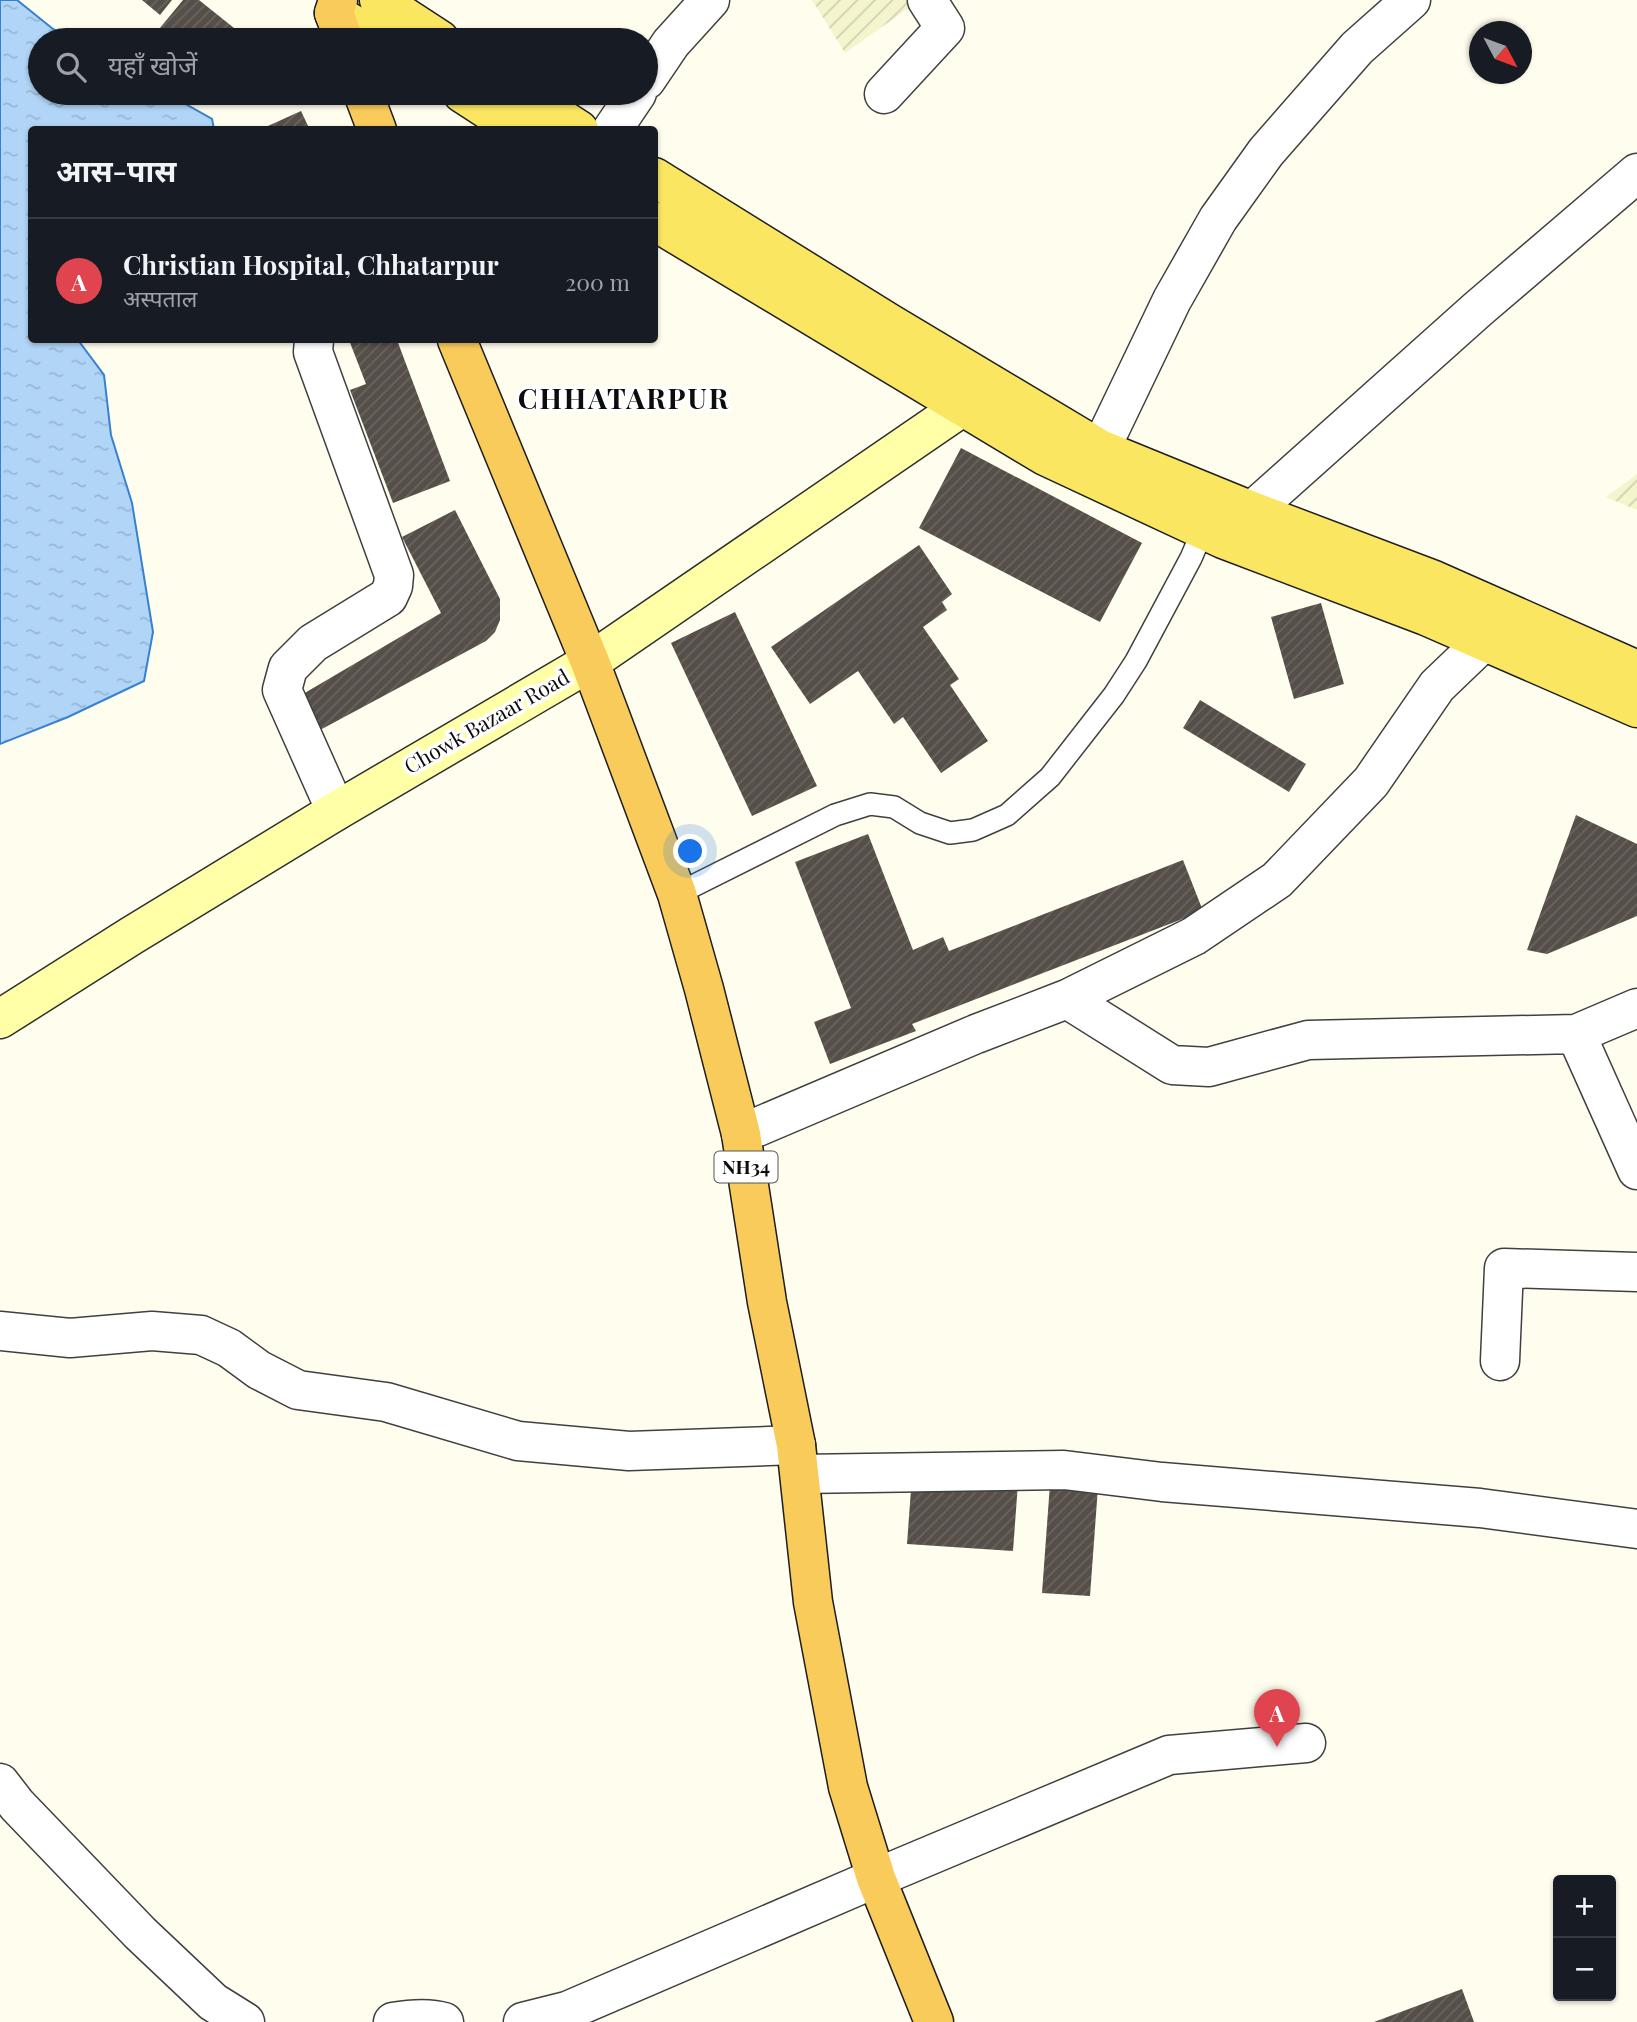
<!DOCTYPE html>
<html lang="hi">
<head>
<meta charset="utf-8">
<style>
	body { margin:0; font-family:"Playfair Display","Noto Sans Devanagari",serif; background:#242831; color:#f1f3f6 }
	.controls { position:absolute; right:21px; bottom:21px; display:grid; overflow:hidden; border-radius:7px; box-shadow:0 2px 5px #0004 }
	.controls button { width:63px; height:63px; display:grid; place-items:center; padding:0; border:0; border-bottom:2px solid #363941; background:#171b24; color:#f1f3f6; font:35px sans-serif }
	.compass { position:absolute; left:1469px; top:21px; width:63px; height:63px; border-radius:50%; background:#171b24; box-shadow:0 2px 5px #0004; rotate:131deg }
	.you { position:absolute; left:691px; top:852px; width:24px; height:24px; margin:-18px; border:5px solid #fff; border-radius:50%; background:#1a73e8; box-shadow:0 0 0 10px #1a73e833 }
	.badge { display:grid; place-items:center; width:46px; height:46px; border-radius:50%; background:#da9997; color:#fff; font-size:23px; font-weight:700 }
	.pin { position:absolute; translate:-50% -58px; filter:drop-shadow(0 2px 4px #0008) }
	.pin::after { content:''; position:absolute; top:37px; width:24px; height:21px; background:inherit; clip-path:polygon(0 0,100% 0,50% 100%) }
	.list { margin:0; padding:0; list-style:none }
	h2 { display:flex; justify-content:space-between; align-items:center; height:91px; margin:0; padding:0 28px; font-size:30px }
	h2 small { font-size:23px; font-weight:400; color:#9ea1a6 }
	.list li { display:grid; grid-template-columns:46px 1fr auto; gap:21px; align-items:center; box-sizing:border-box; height:126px; padding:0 28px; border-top:2px solid #363941 }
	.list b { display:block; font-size:26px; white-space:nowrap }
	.list p { margin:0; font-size:23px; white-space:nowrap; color:#9ea1a6 }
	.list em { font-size:23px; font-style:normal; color:#9ea1a6 }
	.icon { flex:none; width:38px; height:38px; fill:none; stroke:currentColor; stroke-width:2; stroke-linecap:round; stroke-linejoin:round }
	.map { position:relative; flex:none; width:1637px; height:2022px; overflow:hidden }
	.search { position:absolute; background:#171b24; box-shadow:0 2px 5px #0004; left:28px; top:28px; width:630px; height:77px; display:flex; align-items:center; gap:18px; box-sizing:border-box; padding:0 24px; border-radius:38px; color:#9ea1a6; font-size:26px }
	.panel { position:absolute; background:#171b24; box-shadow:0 2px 5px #0004; left:28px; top:126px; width:630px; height:217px; border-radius:7px }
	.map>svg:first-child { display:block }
	.farmland { fill:url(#farmland-furrows) }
	.water { fill:url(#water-ripples); stroke:#3682d0; stroke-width:2 }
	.building { fill:url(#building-hatch) }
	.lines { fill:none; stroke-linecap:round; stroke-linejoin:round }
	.service-casing { stroke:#404040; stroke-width:24 }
	.minor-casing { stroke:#404040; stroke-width:41 }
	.secondary-casing { stroke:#2f2f2f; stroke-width:41 }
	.primary-casing { stroke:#1e1e1e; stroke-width:41 }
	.trunk-casing { stroke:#1e1e1e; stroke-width:41 }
	.service { stroke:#fff; stroke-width:21 }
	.minor { stroke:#fff; stroke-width:38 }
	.secondary { stroke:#ffffa8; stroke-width:38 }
	.primary { stroke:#fbe661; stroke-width:38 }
	.trunk { stroke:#f9cb5a; stroke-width:38 }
	.labels { text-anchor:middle; stroke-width:7; stroke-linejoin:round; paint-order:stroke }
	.shield { fill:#fff; stroke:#565656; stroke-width:2 }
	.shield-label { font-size:19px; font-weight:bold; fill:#0d0d0d }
	.street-label { font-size:21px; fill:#0d0d0d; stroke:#fff }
	.district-label { font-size:28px; font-weight:bold; letter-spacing:2px; fill:#0d0d0d; stroke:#fff }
</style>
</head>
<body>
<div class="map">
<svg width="1637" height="2022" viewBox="0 0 1637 2022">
	<defs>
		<pattern id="farmland-furrows" width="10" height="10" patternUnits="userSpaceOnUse" patternTransform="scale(1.75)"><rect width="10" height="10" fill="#f4f5cd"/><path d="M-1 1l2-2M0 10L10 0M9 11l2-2" fill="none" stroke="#d0d1af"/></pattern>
		<pattern id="water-ripples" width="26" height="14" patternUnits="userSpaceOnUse" patternTransform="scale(1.75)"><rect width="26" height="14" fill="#b1d5f7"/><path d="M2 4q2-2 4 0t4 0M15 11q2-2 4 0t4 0" fill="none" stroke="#97b6d3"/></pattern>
		<pattern id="building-hatch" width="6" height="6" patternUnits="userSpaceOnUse" patternTransform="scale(1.75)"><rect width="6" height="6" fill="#564f49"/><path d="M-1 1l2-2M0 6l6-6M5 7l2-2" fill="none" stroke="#69645f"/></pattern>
	</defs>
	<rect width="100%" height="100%" fill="#fffded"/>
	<!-- farmland -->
	<path class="farmland" d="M812,0H920L845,53Z
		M1637,474V510L1606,497Z"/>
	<!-- water -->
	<path class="water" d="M0,0H17L53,29L74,40H40V93H166L212,119L214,129L32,130V340H78L104,375L111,435L132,503L153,632L144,681L68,717L0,744Z"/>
	<!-- building -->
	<path class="building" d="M142,0H172L160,15Z
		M183,0H199L249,40H150Z
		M212,93H234L225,104Z
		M301,111L310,130H259Z
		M349,340H397L450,481L393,503L350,390L366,384Z
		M961,448L1142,543L1100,622L919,528Z
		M455,510L500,599V620L495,632L486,641L320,730L303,694L441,613L402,537Z
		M919,545L952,594L942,602L947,610L923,627L959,679L950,685L988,741L941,773L903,717L894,724L858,671L810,704L771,647Z
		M1321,603L1344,684L1294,699L1271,617Z
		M735,612L817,786L752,816L671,643Z
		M1200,700L1306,764L1289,792L1183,728Z
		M1576,815L1637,844V916L1547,954L1527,950Z
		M868,834L913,950L943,937L949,951L1183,860L1203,911L912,1024L916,1031L830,1064L814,1022L851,1008L795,862Z
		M912,1476L1018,1483L1013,1551L907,1544Z
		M1050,1484L1098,1487L1090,1596L1042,1593Z
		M1462,1989L1474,2022H1374Z"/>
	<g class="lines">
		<!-- service casing -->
		<g class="service-casing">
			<path id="service" d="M677,894L835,815L870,804L894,807L920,823L950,833L973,830L1007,815L1050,777L1114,695L1136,661L1191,558L1203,530"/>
		</g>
		<!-- minor casing -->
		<g class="minor-casing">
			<path id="minor" d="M646,80L671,43L710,0
				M884,94L945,28L927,0
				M612,130L637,93
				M314,340L313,352L394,575L393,586L388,597L313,643L288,668L282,690L336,811
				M1088,475L1172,300L1218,219L1266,152L1357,48L1411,0
				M1243,541L1252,511L1478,309L1637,173
				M1067,999L1194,936L1277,880L1371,782L1437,686L1485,640
				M1576,1034L1637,1170
				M741,1134L976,1034L1067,999L1172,1065L1209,1067L1308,1040L1576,1034L1637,1008
				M0,1331L70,1338L152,1331L201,1335L229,1348L259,1370L298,1390L386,1402L518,1441L629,1451L796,1445
				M1500,1361L1504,1268L1637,1272
				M800,1474L1064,1470L1162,1482L1480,1508L1637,1529
				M0,1783L17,1805L140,1933L213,2002L245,2022
				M393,2022C410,2019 428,2017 444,2022
				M523,2022L567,2011L876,1878L1169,1755L1306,1743"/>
		</g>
		<!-- secondary casing -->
		<g class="secondary-casing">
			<path id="secondary" d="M0,1019L131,936L336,811L590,662L962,407"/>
		</g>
		<!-- primary casing -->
		<g class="primary-casing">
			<path id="primary" d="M379,0L440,40
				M334,13L379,40
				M462,93L519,130
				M522,93L579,130
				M654,177L889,323L1100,449L1252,511L1434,580L1637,670
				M654,221L1045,456L1223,539L1426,616L1637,708"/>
		</g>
		<!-- trunk casing -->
		<g class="trunk-casing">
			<path id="trunk" d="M338,0L334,13L344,40
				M363,93L377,130
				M457,340L590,662L677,894L704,989L741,1134L767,1302L796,1445L813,1602L848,1787L876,1878L934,2022"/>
		</g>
		<!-- service -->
		<use href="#service" class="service"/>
		<!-- minor -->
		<use href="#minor" class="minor"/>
		<!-- secondary -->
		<use href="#secondary" class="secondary"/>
		<!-- primary -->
		<use href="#primary" class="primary"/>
		<!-- trunk -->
		<use href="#trunk" class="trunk"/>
	</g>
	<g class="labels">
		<!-- shield labels -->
		<rect class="shield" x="714.5" y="1151.5" width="63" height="31" rx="5"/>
		<g class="shield-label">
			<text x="746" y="1174">NH34</text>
		</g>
		<!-- street labels -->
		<g class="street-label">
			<text transform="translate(487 722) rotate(-30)" y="7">Chowk Bazaar Road</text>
		</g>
		<!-- district labels -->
		<g class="district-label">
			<text x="624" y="409">CHHATARPUR</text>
		</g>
	</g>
</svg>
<div class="controls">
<button>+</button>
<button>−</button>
</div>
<svg class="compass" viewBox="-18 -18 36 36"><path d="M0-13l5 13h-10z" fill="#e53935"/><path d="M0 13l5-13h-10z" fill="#9ea1a6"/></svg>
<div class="you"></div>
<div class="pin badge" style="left:1277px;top:1747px;background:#e0444e">A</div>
<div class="search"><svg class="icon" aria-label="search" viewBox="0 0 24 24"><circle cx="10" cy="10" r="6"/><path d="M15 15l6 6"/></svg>यहाँ खोजें</div>
<section class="panel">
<h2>आस-पास<small></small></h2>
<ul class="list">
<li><span class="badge" style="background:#e0444e">A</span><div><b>Christian Hospital, Chhatarpur</b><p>अस्पताल</p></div><em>200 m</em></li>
</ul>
</section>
</div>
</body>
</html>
